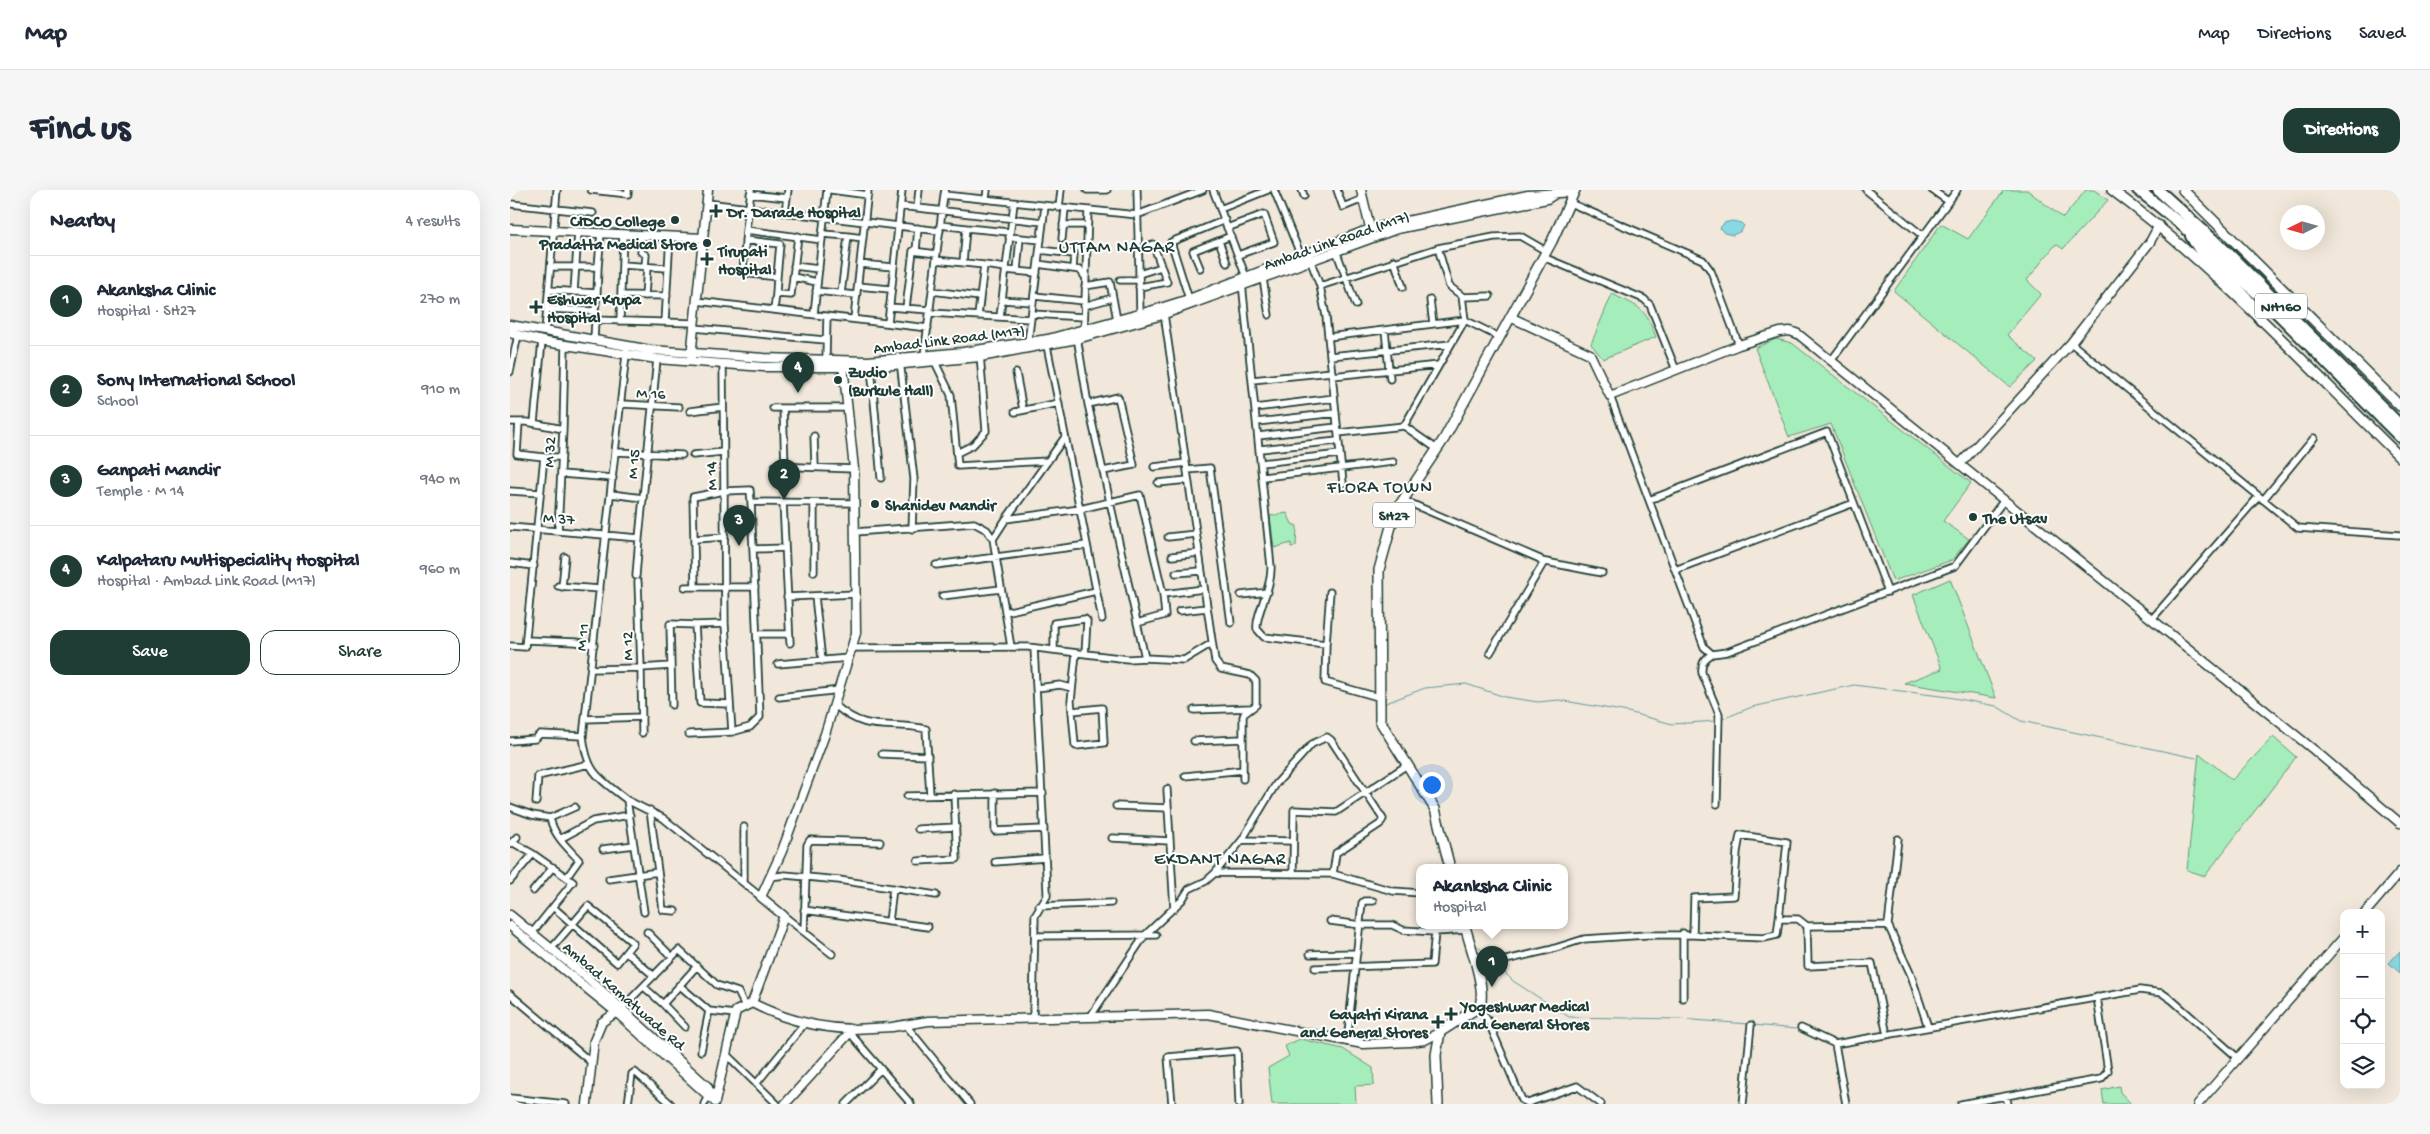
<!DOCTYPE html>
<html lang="en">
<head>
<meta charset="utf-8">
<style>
	body { margin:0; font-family:"Gochi Hand",sans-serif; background:#f6f6f7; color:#1f2937 }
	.controls { position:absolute; right:15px; bottom:15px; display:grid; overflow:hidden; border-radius:10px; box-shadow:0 5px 20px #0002 }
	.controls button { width:45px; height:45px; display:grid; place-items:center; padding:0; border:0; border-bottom:1px solid #e0e1e3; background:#fff; color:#1f2937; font:25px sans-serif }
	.compass { position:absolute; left:1770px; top:15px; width:45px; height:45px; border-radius:50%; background:#fff; box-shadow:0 5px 20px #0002; rotate:265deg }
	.you { position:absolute; left:921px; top:594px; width:18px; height:18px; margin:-12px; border:4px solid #fff; border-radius:50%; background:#1a73e8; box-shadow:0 0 0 8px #1a73e833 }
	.badge { display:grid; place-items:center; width:32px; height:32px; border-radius:50%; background:#1f3d34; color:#fff; font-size:16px; font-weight:700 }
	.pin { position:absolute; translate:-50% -41px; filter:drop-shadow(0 1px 2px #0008) }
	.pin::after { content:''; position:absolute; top:26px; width:18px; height:15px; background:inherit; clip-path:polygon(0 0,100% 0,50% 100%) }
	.popup { position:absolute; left:906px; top:674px; width:152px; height:65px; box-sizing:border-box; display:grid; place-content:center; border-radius:10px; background:#fff; filter:drop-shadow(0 1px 4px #0005); font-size:16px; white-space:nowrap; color:#747a83 }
	.popup b { font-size:19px; color:#1f2937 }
	.popup::after { content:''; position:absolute; left:50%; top:100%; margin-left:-10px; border:10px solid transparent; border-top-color:#fff }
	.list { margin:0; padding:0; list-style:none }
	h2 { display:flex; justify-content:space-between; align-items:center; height:65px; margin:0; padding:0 20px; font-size:21px }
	h2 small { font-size:16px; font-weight:400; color:#747a83 }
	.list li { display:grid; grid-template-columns:32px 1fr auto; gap:15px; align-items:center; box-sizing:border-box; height:90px; padding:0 20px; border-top:1px solid #e0e1e3 }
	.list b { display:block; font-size:19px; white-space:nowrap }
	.list p { margin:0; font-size:16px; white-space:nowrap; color:#747a83 }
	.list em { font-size:16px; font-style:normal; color:#747a83 }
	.actions { display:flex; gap:10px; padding:15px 20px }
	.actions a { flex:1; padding:11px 0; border:1px solid #1f3d34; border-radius:15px; text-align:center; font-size:18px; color:#1f3d34 }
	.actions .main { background:#1f3d34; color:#fff }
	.icon { flex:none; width:28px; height:28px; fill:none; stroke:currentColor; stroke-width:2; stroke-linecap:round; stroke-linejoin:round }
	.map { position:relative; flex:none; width:1890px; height:914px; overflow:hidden; border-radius:15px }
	header { display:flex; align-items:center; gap:30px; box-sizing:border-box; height:70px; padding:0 25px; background:#fff; border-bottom:1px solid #e0e1e3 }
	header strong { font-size:24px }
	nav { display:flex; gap:28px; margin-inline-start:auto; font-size:18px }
	.intro { display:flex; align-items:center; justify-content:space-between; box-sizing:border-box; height:120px; padding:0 30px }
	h1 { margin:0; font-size:35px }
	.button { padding:12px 22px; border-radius:15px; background:#1f3d34; color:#fff; font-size:18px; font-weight:700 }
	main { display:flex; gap:30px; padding:0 30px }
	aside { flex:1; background:#fff; border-radius:15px; box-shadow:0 5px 20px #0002 }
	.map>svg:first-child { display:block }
	.green { fill:#a5eebc; stroke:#629678 }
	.water { fill:#89d9e4; stroke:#5f9b9e }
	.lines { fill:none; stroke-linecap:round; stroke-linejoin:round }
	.stream { stroke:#5f9b9e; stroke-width:1 }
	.street-casing { stroke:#1f3d34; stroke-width:9 }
	.secondary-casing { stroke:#1f3d34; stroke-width:11 }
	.primary-casing { stroke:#1f3d34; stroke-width:12 }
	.highway-casing { stroke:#1f3d34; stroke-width:14 }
	.street { stroke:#fff; stroke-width:5.5 }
	.secondary { stroke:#fff; stroke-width:8 }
	.primary { stroke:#fff; stroke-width:9 }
	.highway { stroke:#fff; stroke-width:10 }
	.poi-dot { fill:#1f3d34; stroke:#fff; stroke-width:2 }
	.labels { text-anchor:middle; stroke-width:4; stroke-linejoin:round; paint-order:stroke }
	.shield { fill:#fff; stroke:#627771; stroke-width:1 }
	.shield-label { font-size:15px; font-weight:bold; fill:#1f3d34 }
	.poi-label { font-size:16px; font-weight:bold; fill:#1f3d34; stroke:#fff; text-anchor:start }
	.street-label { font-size:16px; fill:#1f3d34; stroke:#fff }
	.neighbourhood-label { font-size:18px; letter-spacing:1px; fill:#1f3d34; stroke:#fff }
</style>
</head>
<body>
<header>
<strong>Map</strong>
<nav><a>Map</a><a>Directions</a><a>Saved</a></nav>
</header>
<div class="intro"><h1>Find us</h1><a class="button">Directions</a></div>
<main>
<aside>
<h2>Nearby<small>4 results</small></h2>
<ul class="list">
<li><span class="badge">1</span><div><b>Akanksha Clinic</b><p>Hospital · SH27</p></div><em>270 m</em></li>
<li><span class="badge">2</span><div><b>Sony International School</b><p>School</p></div><em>910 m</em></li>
<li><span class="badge">3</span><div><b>Ganpati Mandir</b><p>Temple · M 14</p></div><em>940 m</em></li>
<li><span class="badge">4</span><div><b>Kalpataru Multispeciality Hospital</b><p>Hospital · Ambad Link Road (M17)</p></div><em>960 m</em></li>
</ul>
<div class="actions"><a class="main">Save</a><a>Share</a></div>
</aside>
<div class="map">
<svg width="1890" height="914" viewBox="0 0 1890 914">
	<rect width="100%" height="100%" fill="#f1e7da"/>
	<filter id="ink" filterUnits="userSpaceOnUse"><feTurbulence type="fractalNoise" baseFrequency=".02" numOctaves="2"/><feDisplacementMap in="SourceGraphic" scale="10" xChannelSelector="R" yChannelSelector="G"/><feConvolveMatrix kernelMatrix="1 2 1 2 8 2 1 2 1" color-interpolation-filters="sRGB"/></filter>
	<g filter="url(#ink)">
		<!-- green -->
		<path class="green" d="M1494,0H1517L1553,28L1576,0H1584L1598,10L1553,59L1546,54L1517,90L1531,104L1497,145L1527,171L1500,197L1384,101L1431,34L1458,49Z
			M1102,104C1133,119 1133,116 1146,147L1093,169L1081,154Z
			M1266,149L1282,153L1461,293L1433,331L1459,349L1442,370L1383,391L1321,234L1279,247L1245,158Z
			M777,323L782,334L787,336L786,356L781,357V353L764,358L760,326Z
			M1440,389L1486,508L1394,493L1432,479L1403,405Z
			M1763,547L1786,567L1695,686L1677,680L1689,563L1722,590Z
			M790,849L833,859L863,878L864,895L845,896L846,914H762L758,878L779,866L775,856Z
			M1609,896L1610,902L1621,914H1594L1592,900Z"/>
		<!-- water -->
		<path class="water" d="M1222,31L1231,33L1234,36L1231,41L1223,45L1214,43L1210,38L1214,33Z
			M1890,761V783L1879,773Z"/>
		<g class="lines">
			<!-- stream -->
			<path class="stream" d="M876,513L915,498L956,494L995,507L1028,512L1049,510L1118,522L1162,534L1207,531
				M1210,530L1242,517L1344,495L1438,507L1486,516L1511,531L1686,568
				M964,753L983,771
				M986,774L1003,791L1059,827L1169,829L1239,834
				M1243,835L1286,839"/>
			<!-- street casing -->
			<g class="street-casing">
				<path id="street" d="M81,0L118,4V0
					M241,0L236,40L312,50
					M321,0L358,5
					M435,0L434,5L627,25L693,0
					M577,0H597
					M627,0L630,123
					M703,0L736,87
					M764,0L791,66
					M792,0L794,6
					M827,0L833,17L853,9
					M1356,0L1413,46
					M1422,0L1438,11
					M240,4L277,8
					M476,9L477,0
					M197,13L430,41
					M1060,13L1193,70L1201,81L1229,155
					M1,14L83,23
					M390,16L533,32
					M407,18L409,0
					M549,18L551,0
					M710,19L758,0
					M275,22L278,0
					M430,35L456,38
					M553,35H573
					M717,38L754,24L764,52L728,65
					M312,44L338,46L331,104
					M131,45V62L136,65L135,77
					M338,46L353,48
					M499,47L531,50
					M552,49L555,19
					M235,50L270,54L267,87L233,83L236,40
					M709,51L717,73
					M928,58L939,96L952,106L955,130L989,147
					M530,60L564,64L563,79L570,80L575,87
					M406,61L408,38
					M827,63L846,115
					M798,64L810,96L816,126L833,293
					M1033,67L1134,109L1140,115L1166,180
					M426,70L474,75L468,126
					M884,70L893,97
					M453,73L456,38L499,42
					M350,74L383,77
					M528,74L563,79
					M112,75L158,78
					M474,75L496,78
					M284,76L309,79
					M88,77L91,43
					M690,78L683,61L721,46
					M495,80L527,83
					M507,81L510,48
					M629,84L651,77
					M267,87L266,104L281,105L288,46
					M283,87L307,92
					M753,89L759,125
					M610,90H629
					M732,93L761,377C762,399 745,424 747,439L754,447L816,454L815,492L868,507
					M348,96L380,99
					M575,96L600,92L607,130
					M810,96L928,58L984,47L1010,46L1036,61
					M629,97L657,92L643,54L629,59
					M39,100L87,103L88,77H41
					M306,101L346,105
					M422,101L470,107
					M64,102L68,42
					M111,105L157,106
					M135,106L137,77
					M524,106L574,111
					M952,107L980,106
					M679,109L661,52L715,30
					M492,110L504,13
					M920,110L923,134
					M187,111L418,138
					M574,116L602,108
					M379,117L420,120
					M396,118L403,61L427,64
					M38,119L85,121V130L184,133
					M264,120L266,104
					M85,121L87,103
					M420,123L521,129
					M304,124L317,0
					M522,124L574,127
					M654,124L705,471L711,479L740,485L746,491V515L734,524L733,527V589
					M490,127L492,110L523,112
					M344,129L358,0
					M110,131L113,44
					M155,132L160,46
					M378,133L392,0
					M184,138L315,150
					M875,140L880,189
					M35,141L47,0
					M574,143L578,22
					M567,147L578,214L635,468
					M818,147L955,130L894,236L927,259
					M84,151L85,130
					M518,152L535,16
					M1561,153L1788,338L1890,345
					M117,156L73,546C77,584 89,588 117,610L134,722
					M537,156L592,429
					M414,166L434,5
					M820,166L941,154
					M316,170L317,126
					M390,171L404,289L402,339
					M1321,171L1447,0
					M425,172L441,205L448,276L538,271
					M213,173L215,434L222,542L240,537L250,527L241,312L345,313
					M361,177L371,288
					M0,182L8,145
					M506,183L513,220
					M822,186L929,175
					M742,190L822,182
					M1100,206L1194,457L1202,464L1217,462L1445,376L1494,310
					M112,214L169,217
					M578,214L608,207L624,275L593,281
					M263,218H338
					M273,218L275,276
					M745,218L824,208
					M180,221L213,217
					M505,222L549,213
					M0,232H17L53,239L48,341
					M747,232L826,223
					M24,233L32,151
					M53,239L55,155
					M828,243L894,236
					M304,246L305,277
					M748,246L827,237
					M555,247L496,329L570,319L630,305L653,404L655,425L627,433
					M750,259L828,251
					M106,262L172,265
					M447,263L463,255L476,241L470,164
					M183,265L213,262
					M34,267H51
					M751,273L830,264
					M265,276L344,279
					M644,277L676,273
					M677,280L700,278L721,433
					M51,284L103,288
					M753,287L883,272
					M648,293L678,290
					M0,301L30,303
					M101,304L133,308
					M893,310L1030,369L1033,374L980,463
					M1139,310L1317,242L1378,402
					M1753,310L1804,248
					M273,312L280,453
					M496,329L483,349L501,457
					M0,337L129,348L147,169
					M345,342L464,333L477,340L483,349
					M658,347L686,344
					M185,349L215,347
					M243,359L275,358
					M662,366L689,363
					M1031,371L1092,383
					M0,373L24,376
					M426,375L577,355
					M1165,380L1344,313
					M304,382V313
					M666,383L691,381
					M126,386L129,348
					M48,396L90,399
					M52,397L55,367
					M175,397H245
					M185,397L183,307L214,301L240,300L241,312
					M653,404L694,399
					M731,405L758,402
					M305,406L312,471
					M432,406L491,399
					M277,407L346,404
					M669,421L697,418
					M495,422L586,401
					M1642,429L1749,306
					M215,434L185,435L190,513L220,514
					M247,444H279
					M16,450L66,452L84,455
					M816,454L820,402
					M0,456L15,457L34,267L7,264L9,232
					M342,458L518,457L618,469L635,468L674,470L702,453
					M544,460V433L575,429L577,431L575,464
					M1202,464C1194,469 1191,474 1192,483L1209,524L1207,614
					M268,474L339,468
					M81,479L131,478L128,392
					M527,498L550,495L562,498
					M269,507L330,500
					M162,515L160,434L187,435
					M325,515C358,545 379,530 416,539L420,605
					M684,520L741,518
					M562,521L592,518L594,553L566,556L565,555L561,511L566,463
					M75,529L132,527
					M132,543L131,478L161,476
					M179,544L222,542
					M0,551L25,549L30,544L73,546
					M684,551L732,549
					M372,564L418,566
					M675,586L733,580
					M657,599L664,719
					M485,603V641L534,639
					M397,606L533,603
					M117,610L153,628L251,707
					M26,612L28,586L79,574
					M606,616L658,618
					M0,617L22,625L40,628
					M140,620L153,720L165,721
					M408,639L446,637
					M602,648L660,651
					M50,649L83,631L120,625
					M1388,649L1378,735L1401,785L1418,837
					M732,650L783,651
					M2,652L23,664
					M0,654L7,647
					M93,659L124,655
					M408,671L447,669L444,604
					M485,672L535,668
					M705,683L823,684L883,701L910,703
					M783,684L784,620L826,622L897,575
					M57,687L69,670C57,657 44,646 40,628L65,617
					M260,687L275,685L329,690L426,705
					M99,689L148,682
					M0,691L23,664L63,692L22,743
					M234,691V637
					M23,701L43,677
					M529,716L601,713
					M294,720L418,737
					M274,726L322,764
					M379,732L383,698
					M1297,736L1378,735
					M137,742L162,767
					M294,742L297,655L300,650L370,652
					M925,742L956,740
					M1183,745L1254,748L1267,745L1269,729
					M525,746L646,745
					M41,759L78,716L123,753L107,773L43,717
					M116,762L144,786
					M800,764L847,763
					M966,777L1039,760L1074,749L1136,745H1183L1184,708L1224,706L1227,662L1230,645L1277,652L1269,729H1288L1297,736L1298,776L1362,773L1377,845
					M805,778L922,774L925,742L893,740L882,735H851L820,731
					M169,795L199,821L191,861
					M134,797L153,814
					M0,804L82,873
					M1173,808V743
					M969,817L978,831L1012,910L1018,913L1067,896L1091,914
					M112,818L169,760L207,795L228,802L235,816
					M199,821L225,824
					M523,827L525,726L537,706V701L524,458
					M580,827L635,745L672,710L679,699L696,691L705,683L732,650L766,594L802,554L817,547L821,550L873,629L870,634L826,663L823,684
					M395,834L460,914
					M175,837L153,814L186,777
					M1291,838L1325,854
					M340,843L401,914
					M837,852L852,713L854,711H863
					M216,864L267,914
					M246,894L296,832
					M1496,906L1498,914
					M0,908L56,914
					M118,914L122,884L125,882L161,914
					M194,914L198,906
					M336,914L371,879
					M662,914L658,867L727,861L729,914
					M1233,914L1241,835
					M1336,914L1325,854L1630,800L1652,803L1662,810L1728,868
					M1451,914L1591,889L1598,881L1587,807"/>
			</g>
			<!-- secondary casing -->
			<g class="secondary-casing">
				<path id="secondary" d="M851,0L861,42
					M0,39L193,48
					M1000,127L1080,164L1100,206L1229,155L1270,142L1280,141L1288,144L1804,560L1890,633
					M0,135L141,160L254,168L358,171L453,162L538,149L647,119L679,109L860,39L1018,5L1064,2
					M0,143L36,152L147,169L254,177H361L470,167L567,149L649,126L887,39L1037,9L1045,4
					M181,167L198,0
					M1450,274L1561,153L1640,52L1649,35
					M1855,723L1890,682
					M0,725L80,790L197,896L205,912
					M0,736L107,823L204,911
					M242,813C273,829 308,838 343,839
					M205,912L226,821L242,813L274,726L251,707L272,661L315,544L346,443L344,279L333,175
					M77,914L84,851L92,832L110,820
					M275,914L343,839L382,837L418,831L698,824L853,854L900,852L915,850L930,842
					M1688,914L1834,747"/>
			</g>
			<!-- primary casing -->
			<g class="primary-casing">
				<path id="primary" d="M1602,0C1707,78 1797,176 1890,267
					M1673,0L1890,216
					M940,678L925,619L870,531L869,380L885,322L934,249L1042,51L1065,0
					M928,914L926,865L930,842L969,817C978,802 959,753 955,736"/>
			</g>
			<!-- highway casing -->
			<g class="highway-casing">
				<path id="highway" d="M1628,0C1724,72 1805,163 1890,247
					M1648,0L1719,64L1890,235
					M1681,46C1698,79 1737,98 1751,130"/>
			</g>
			<!-- street -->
			<use href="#street" class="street"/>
			<!-- secondary -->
			<use href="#secondary" class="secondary"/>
			<!-- primary -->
			<use href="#primary" class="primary"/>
			<!-- highway -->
			<use href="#highway" class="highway"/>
		</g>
	</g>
	<!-- markers -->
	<g class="poi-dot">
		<path d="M203.5 13.5h5v5h5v5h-5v5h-5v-5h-5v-5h5z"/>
		<circle cx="165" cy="30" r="5"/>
		<circle cx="197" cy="53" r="5"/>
		<path d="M194.5 61.5h5v5h5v5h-5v5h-5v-5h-5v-5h5z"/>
		<path d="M23.5 109.5h5v5h5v5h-5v5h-5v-5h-5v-5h5z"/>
		<circle cx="328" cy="190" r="5"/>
		<circle cx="365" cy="314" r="5"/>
		<circle cx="1463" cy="327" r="5"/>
		<path d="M938.5 816.5h5v5h5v5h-5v5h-5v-5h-5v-5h5z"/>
		<path d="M925.5 824.5h5v5h5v5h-5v5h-5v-5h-5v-5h5z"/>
	</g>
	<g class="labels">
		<!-- shield labels -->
		<g class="shield">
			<rect x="1745" y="103.5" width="52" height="25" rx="4"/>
			<rect x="863" y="312.5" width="42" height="25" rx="4"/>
		</g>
		<g class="shield-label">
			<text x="1771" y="121">NH160</text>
			<text x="884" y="330">SH27</text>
		</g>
		<!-- poi labels -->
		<g class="poi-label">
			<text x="217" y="27">Dr. Darade Hospital</text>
			<text x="155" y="36" text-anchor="end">CIDCO College</text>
			<text x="187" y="59" text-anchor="end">Pradatta Medical Store</text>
			<text x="208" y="66">Tirupati<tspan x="208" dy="18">Hospital</tspan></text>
			<text x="37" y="114">Eshwar Krupa<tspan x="37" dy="18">Hospital</tspan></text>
			<text x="338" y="187">Zudio<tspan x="338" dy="18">(Burkule Hall)</tspan></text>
			<text x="375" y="320">Shanidev Mandir</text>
			<text x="1473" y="333">The Utsav</text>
			<text x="951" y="821">Yogeshwar Medical<tspan x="951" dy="18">and General Stores</tspan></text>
			<text x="918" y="829" text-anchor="end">Gayatri Kirana<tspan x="918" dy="18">and General Stores</tspan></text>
		</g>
		<!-- street labels -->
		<g class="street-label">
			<text transform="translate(826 49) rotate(-19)" y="6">Ambad Link Road (M17)</text>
			<text transform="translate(439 148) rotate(-7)" y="6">Ambad Link Road (M17)</text>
			<text transform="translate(141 202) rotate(3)" y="6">M 16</text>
			<text transform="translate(38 262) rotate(-87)" y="6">M 32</text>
			<text transform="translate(122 274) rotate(-85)" y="6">M 15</text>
			<text transform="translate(200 286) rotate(-92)" y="6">M 14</text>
			<text transform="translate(49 327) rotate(4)" y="6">M 37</text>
			<text transform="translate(71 447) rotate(-83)" y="6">M 11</text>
			<text transform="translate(116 456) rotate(-91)" y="6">M 12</text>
			<text transform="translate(115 805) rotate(41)" y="6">Ambad Kamatwade Rd</text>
		</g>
		<!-- neighbourhood labels -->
		<g class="neighbourhood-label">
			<text x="607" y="62">UTTAM NAGAR</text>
			<text x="870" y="302">FLORA TOWN</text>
			<text x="710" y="674">EKDANT NAGAR</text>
		</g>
	</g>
</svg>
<div class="controls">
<button>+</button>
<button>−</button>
<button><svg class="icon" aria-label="locate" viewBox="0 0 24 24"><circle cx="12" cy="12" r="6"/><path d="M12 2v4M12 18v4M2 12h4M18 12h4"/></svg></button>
<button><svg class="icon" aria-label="layers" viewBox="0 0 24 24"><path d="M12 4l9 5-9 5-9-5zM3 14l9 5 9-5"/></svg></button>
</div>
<svg class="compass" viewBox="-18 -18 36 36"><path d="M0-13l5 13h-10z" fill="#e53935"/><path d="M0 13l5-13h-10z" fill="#747a83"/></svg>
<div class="you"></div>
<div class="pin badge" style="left:982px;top:797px">1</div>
<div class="popup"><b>Akanksha Clinic</b>Hospital</div>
<div class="pin badge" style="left:274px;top:310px">2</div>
<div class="pin badge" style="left:229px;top:356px">3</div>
<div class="pin badge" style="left:288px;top:203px">4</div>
</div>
</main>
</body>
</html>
